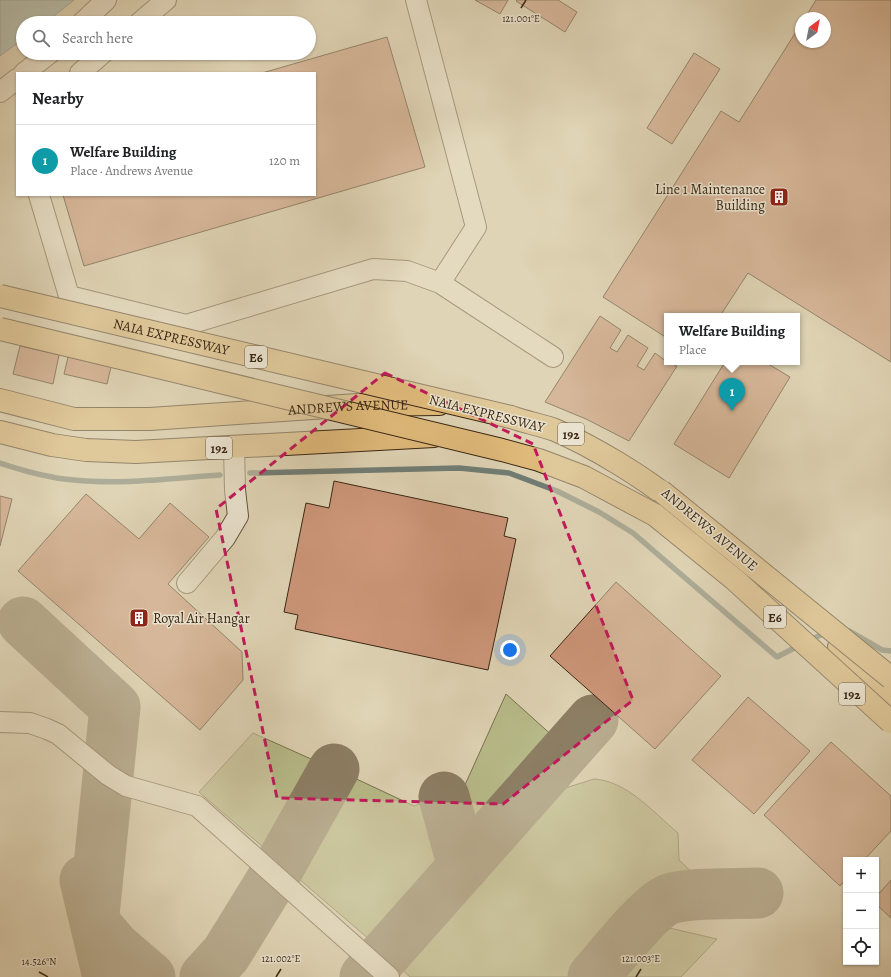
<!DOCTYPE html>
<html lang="en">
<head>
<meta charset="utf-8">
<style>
	body { margin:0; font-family:Alegreya,serif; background:#f6f6f6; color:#202124 }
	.controls { position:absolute; right:12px; bottom:12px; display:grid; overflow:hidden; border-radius:0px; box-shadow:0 1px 3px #0004 }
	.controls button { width:36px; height:36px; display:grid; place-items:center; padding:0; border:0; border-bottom:1px solid #e0e0e0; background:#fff; color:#202124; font:20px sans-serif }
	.compass { position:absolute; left:795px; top:12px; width:36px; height:36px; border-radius:50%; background:#fff; box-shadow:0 1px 3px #0004; rotate:32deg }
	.you { position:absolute; left:510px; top:650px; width:14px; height:14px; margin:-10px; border:3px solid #fff; border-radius:50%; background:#1a73e8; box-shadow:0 0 0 6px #1a73e833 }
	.badge { display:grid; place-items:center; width:26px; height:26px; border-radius:50%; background:#db2777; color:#fff; font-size:13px; font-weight:700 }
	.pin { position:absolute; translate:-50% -33px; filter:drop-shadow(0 1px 2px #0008) }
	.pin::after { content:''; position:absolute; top:21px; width:14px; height:12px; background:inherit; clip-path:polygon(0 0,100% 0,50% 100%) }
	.popup { position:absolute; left:664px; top:313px; width:136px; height:52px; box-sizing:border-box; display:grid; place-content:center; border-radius:0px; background:#fff; filter:drop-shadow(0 1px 3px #0005); font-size:13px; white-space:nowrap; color:#757577 }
	.popup b { font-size:15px; color:#202124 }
	.popup::after { content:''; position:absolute; left:50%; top:100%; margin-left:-8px; border:8px solid transparent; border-top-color:#fff }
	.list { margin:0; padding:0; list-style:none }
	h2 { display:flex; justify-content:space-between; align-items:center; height:52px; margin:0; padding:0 16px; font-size:17px }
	h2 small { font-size:13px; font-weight:400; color:#757577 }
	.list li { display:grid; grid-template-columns:26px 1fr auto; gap:12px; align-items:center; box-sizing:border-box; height:72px; padding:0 16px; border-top:1px solid #e0e0e0 }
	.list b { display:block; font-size:15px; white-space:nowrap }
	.list p { margin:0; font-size:13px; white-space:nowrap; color:#757577 }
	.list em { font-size:13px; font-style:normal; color:#757577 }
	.icon { flex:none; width:22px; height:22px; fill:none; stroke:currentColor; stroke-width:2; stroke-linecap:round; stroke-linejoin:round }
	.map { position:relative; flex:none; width:891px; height:977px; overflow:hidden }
	.search { position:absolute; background:#fff; box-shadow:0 1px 3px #0004; left:16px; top:16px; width:300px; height:44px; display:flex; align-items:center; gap:10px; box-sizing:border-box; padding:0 14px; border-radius:22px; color:#757577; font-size:15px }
	.panel { position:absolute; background:#fff; box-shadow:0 1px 3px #0004; left:16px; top:72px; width:300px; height:124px; border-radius:0px }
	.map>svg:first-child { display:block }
	.green { fill:#b8bb8a; stroke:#79714f }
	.water { fill:#95b7b6; stroke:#717d75 }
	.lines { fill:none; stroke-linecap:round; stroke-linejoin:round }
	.stream { stroke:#717d75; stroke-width:5.5 }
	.taxiway { stroke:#8c7e64; stroke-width:51 }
	.building { fill:#cd9679; stroke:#3a2714 }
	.minor-casing { stroke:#63523c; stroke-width:22 }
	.major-casing { stroke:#3a2714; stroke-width:24 }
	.highway-casing { stroke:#3a2714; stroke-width:24 }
	.minor { stroke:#eae3cf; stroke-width:20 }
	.major { stroke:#e0ba7a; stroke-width:22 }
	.highway { stroke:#e0ba7a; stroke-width:22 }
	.highway-bridge-casing { stroke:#3a2714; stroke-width:24; stroke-linecap:butt }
	.highway-bridge { stroke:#e0ba7a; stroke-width:22 }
	.marked { fill:none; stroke:#c2185b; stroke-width:3; stroke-dasharray:8 5; stroke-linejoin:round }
	.ticks { fill:none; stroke:#3a2714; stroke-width:1.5 }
	.labels { text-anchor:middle; stroke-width:3; stroke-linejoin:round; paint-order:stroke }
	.shield { fill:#eae3cf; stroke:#6f5f4c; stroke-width:1 }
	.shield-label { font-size:13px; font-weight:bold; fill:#3a2714 }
	.poi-label { font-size:14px; fill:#3a2714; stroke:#eae3cf; text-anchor:end }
	.street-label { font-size:14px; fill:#3a2714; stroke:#eae3cf }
	.ticks-label { font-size:10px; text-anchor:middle; fill:#3a2714; stroke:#eae3cf; stroke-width:3; stroke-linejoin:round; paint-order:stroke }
</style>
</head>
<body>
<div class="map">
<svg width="891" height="977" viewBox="0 0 891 977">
	<rect width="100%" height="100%" fill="#dfd4b5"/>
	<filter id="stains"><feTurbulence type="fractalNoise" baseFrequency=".005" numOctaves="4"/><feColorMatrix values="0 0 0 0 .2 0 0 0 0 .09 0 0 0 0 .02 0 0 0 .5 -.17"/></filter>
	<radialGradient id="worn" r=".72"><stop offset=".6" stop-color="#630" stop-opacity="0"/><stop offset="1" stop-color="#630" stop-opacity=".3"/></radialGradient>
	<!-- green -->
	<path class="green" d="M506,694L555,738L470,838L459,802L460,796Z
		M253,733L320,763L270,853L199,792Z
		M348,775L414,806L428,801L446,858L439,873L377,946L292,873Z
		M594,779C627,781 653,812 678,833L679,860L704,884C690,884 677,884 664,889C639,898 594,955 574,977H410L397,965L543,795Z
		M665,927L717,939L681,977H611L652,930Z"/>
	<!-- water -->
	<path class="water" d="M0,0H74L45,23H23V39L0,56Z"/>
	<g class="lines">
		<!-- stream -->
		<path class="stream" d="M0,463C24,471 49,478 74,480C122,485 172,478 220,475
			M250,473L459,468L509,473L557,491L599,512L633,533L777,657L800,645
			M849,631L882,650L891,651
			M810,640L827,632"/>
		<!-- taxiway -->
		<path class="taxiway" d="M23,622L115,707L94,915
			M444,797L463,867
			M85,880L108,977
			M97,926L115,947L150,977
			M205,977L226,954L274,876L334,769
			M365,977L593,720
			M593,977C608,960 649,908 667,900C685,892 736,894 758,893"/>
	</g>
	<!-- building -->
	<path class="building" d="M475,0H508L500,14Z
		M517,0H558L577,12L565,32L516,1Z
		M816,0H891V362L748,273L720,316H667V338L603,297L721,111L739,122L801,24V42H825V18H805Z
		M387,37L425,167L84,266L63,195H315V73H262Z
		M694,53L720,69L672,144L647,128Z
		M600,316L621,330L610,348L617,352L628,335L648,348L637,366L644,370L655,353L667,362L677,366L629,441L586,419L545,402Z
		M20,346L59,355L53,384L13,374Z
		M68,357L111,367L107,384L64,374Z
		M725,362H765L790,377L729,478L674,444Z
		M334,481L508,518L504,536L516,539L488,670L295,629L298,615L284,612L306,503L329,508Z
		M86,494L139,539L170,503L209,537L168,584L242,652L243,680L200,730L18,571Z
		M0,496L12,499L0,546Z
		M616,582L721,676L655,749L550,656Z
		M748,697L810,751L754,814L692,760Z
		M831,742L891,796V831L864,860H846V879L840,886L764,815Z
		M891,880V918L876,904V897Z"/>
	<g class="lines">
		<!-- minor casing -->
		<g class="minor-casing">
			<path id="minor" d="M416,0L476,227L440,283
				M82,23L106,0
				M139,23L166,0
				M24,73L50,53
				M80,73L103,53
				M0,92L17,79
				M39,195L69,296L186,325L373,269L407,271L440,283L553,357
				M187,583L225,538L238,516L235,490L234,447
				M0,722L30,723L47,729L58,734L108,775L126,786L197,806L389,977"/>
		</g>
		<!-- major casing -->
		<g class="major-casing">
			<g id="major">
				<path id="s1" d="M0,400L74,419H150L357,405L439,404"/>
				<path d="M0,432L52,445L86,450L136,452L434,436"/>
			</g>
		</g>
		<!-- highway casing -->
		<g class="highway-casing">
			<path id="highway" d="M511,417C525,422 541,425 555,430C592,446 644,477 675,503
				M839,647L891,695"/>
		</g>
		<!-- minor -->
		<use href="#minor" class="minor"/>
		<!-- major -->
		<use href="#major" class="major"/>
		<!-- highway -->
		<use href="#highway" class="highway"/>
		<!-- highway-bridge casing -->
		<g class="highway-bridge-casing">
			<g id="highway-bridge">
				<path id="s2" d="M0,296L511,417"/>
				<path d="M0,329L502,450L539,460L584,477L655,515L734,579L891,722"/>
				<path d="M661,491L891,678"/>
			</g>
		</g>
		<!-- highway-bridge -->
		<use href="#highway-bridge" class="highway-bridge"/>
	</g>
	<!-- marked area -->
	<path d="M0 0H891V977H0ZM385,373L533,444L633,700L503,804L277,798L216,509Z" fill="#dfd4b5" fill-opacity=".55" fill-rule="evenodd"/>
	<path class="marked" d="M385,373L533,444L633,700L503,804L277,798L216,509Z"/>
	<!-- ticks -->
	<path class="ticks" d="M521,8L526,0M39,972L48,977M276,977L281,969M636,977L641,969"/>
	<!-- icons -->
	<defs>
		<g id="building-square" transform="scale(1)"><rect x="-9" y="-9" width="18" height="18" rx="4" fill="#8f2418" stroke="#eae3cf"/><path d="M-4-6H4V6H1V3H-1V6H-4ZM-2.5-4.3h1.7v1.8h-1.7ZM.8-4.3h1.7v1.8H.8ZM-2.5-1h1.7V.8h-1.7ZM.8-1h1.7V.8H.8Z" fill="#fff"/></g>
	</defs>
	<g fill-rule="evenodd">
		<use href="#building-square" x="779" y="197"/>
		<use href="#building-square" x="139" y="618"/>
	</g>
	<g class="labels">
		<!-- shield labels -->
		<g class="shield">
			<rect x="245" y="346" width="22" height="22" rx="3"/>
			<rect x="558" y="423" width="26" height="22" rx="3"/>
			<rect x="206" y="437" width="26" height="22" rx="3"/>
			<rect x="764" y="606" width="22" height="22" rx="3"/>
			<rect x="839" y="683" width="26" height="22" rx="3"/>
		</g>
		<g class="shield-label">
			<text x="256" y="362">E6</text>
			<text x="571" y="439">192</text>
			<text x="219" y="453">192</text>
			<text x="775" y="622">E6</text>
			<text x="852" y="699">192</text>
		</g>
		<!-- poi labels -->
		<g class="poi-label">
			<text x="765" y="194">Line 1 Maintenance<tspan x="765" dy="16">Building</tspan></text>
			<text x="153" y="623" text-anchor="start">Royal Air Hangar</text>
		</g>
		<!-- street labels -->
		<g class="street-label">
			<text dy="5" stroke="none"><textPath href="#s2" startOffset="176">NAIA EXPRESSWAY</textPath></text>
			<text dy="5" stroke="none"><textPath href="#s1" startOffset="351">ANDREWS AVENUE</textPath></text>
			<text transform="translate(487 413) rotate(14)" y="5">NAIA EXPRESSWAY</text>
			<text transform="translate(710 529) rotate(40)" y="5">ANDREWS AVENUE</text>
		</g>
	</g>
	<g class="ticks-label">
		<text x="521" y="22">121.001°E</text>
		<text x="281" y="962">121.002°E</text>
		<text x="641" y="962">121.003°E</text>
		<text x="39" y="965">14.526°N</text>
	</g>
	<rect width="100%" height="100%" filter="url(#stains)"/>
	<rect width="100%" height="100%" fill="url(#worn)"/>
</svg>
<div class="controls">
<button>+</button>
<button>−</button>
<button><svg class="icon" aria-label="locate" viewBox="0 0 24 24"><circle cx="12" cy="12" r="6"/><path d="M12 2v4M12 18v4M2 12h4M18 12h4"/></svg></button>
</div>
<svg class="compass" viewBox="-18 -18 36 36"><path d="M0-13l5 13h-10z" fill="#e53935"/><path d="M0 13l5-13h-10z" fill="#757577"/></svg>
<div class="you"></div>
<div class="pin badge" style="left:732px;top:411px;background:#0f9aa8">1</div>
<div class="popup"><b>Welfare Building</b>Place</div>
<div class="search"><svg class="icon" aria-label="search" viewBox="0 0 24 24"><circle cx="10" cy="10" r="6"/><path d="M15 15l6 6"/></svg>Search here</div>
<section class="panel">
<h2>Nearby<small></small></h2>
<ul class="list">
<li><span class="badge" style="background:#0f9aa8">1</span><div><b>Welfare Building</b><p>Place · Andrews Avenue</p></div><em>120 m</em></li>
</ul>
</section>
</div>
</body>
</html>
